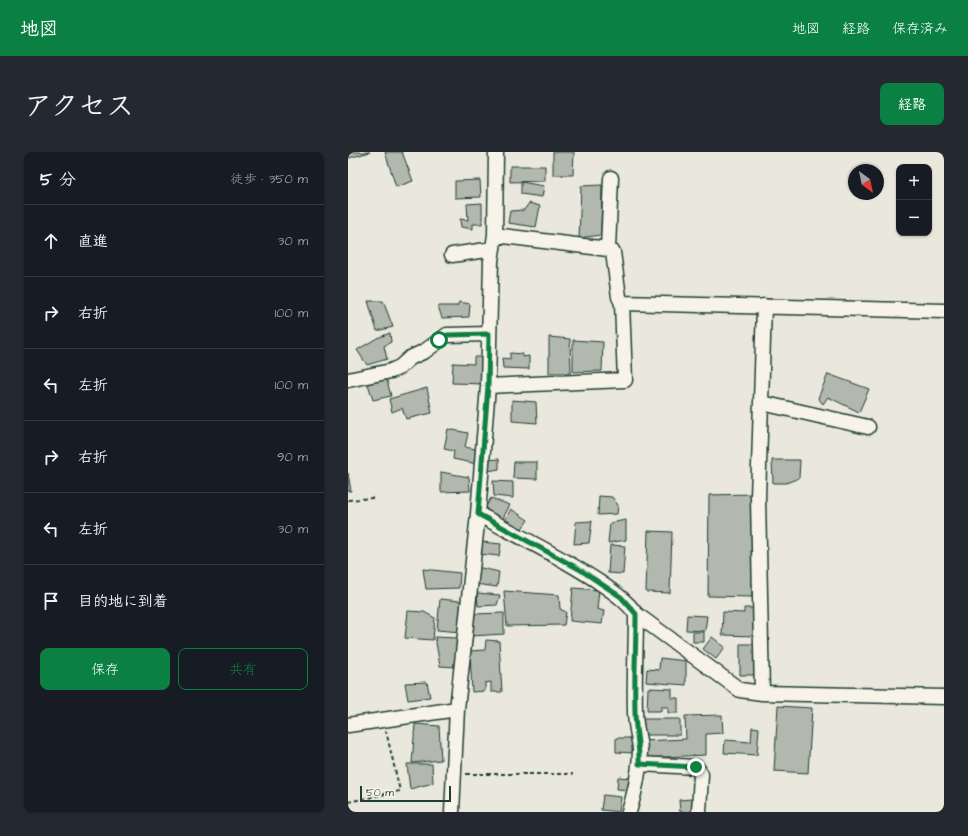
<!DOCTYPE html>
<html lang="ja">
<head>
<meta charset="utf-8">
<style>
	body { margin:0; font-family:"Architects Daughter","Klee One",sans-serif; background:#242831; color:#f1f3f6 }
	.controls { position:absolute; right:12px; top:12px; display:grid; overflow:hidden; border-radius:8px; box-shadow:0 1px 3px #0004 }
	.controls button { width:36px; height:36px; display:grid; place-items:center; padding:0; border:0; border-bottom:1px solid #363941; background:#171b24; color:#f1f3f6; font:20px sans-serif }
	.compass { position:absolute; left:500px; top:12px; width:36px; height:36px; border-radius:50%; background:#171b24; box-shadow:0 1px 3px #0004; rotate:147deg }
	.scale { position:absolute; left:12px; bottom:10px; width:91px; box-sizing:border-box; padding-left:4px; border:2px solid #1f3d34; border-top:0; font-size:11px; line-height:14px; white-space:nowrap; color:#1f3d34; -webkit-text-stroke:3px #f7f3e8; paint-order:stroke }
	.stop { position:absolute; width:12px; height:12px; margin:-9px; border:3px solid #0b8043; border-radius:50%; background:#fff }
	.stop.end { background:#0b8043; border-color:#fff; box-shadow:0 1px 4px #0008 }
	.list { margin:0; padding:0; list-style:none }
	h2 { display:flex; justify-content:space-between; align-items:center; height:52px; margin:0; padding:0 16px; font-size:17px }
	h2 small { font-size:13px; font-weight:400; color:#9ea1a6 }
	.list li { display:grid; grid-template-columns:26px 1fr auto; gap:12px; align-items:center; box-sizing:border-box; height:72px; padding:0 16px; border-top:1px solid #363941 }
	.list b { display:block; font-size:15px; white-space:nowrap }
	.list em { font-size:13px; font-style:normal; color:#9ea1a6 }
	.actions { display:flex; gap:8px; padding:12px 16px }
	.actions a { flex:1; padding:9px 0; border:1px solid #0b8043; border-radius:8px; text-align:center; font-size:14px; color:#0b8043 }
	.actions .main { background:#0b8043; color:#fff }
	.icon { flex:none; width:22px; height:22px; fill:none; stroke:currentColor; stroke-width:2; stroke-linecap:round; stroke-linejoin:round }
	.map { position:relative; flex:none; width:596px; height:660px; overflow:hidden; border-radius:8px }
	header { display:flex; align-items:center; gap:24px; box-sizing:border-box; height:56px; padding:0 20px; background:#0b8043; color:#fff }
	header strong { font-size:19px }
	nav { display:flex; gap:22px; margin-inline-start:auto; font-size:14px }
	.intro { display:flex; align-items:center; justify-content:space-between; box-sizing:border-box; height:96px; padding:0 24px }
	h1 { margin:0; font-size:28px }
	.button { padding:10px 18px; border-radius:8px; background:#0b8043; color:#fff; font-size:14px; font-weight:700 }
	main { display:flex; gap:24px; padding:0 24px }
	aside { flex:1; background:#171b24; border-radius:8px; box-shadow:0 1px 3px #0004 }
	.map>svg:first-child { display:block }
	.building { fill:#b2b8ae; stroke:#1f3d34 }
	.lines { fill:none; stroke-linecap:round; stroke-linejoin:round }
	.minor-casing { stroke:#1f3d34; stroke-width:17 }
	.path { stroke:#1f3d34; stroke-width:2; stroke-dasharray:4 3; stroke-linecap:butt }
	.minor { stroke:#f7f3e8; stroke-width:14 }
	.route { stroke:#0b8043; stroke-width:5 }
</style>
</head>
<body>
<header>
<strong>地図</strong>
<nav><a>地図</a><a>経路</a><a>保存済み</a></nav>
</header>
<div class="intro"><h1>アクセス</h1><a class="button">経路</a></div>
<main>
<aside>
<h2>5 分<small>徒歩 · 350 m</small></h2>
<ul class="list">
<li><svg class="icon" aria-label="ahead" viewBox="0 0 24 24"><path d="M12 20V5M6 11l6-6 6 6"/></svg><div><b>直進</b></div><em>30 m</em></li>
<li><svg class="icon" aria-label="right" viewBox="0 0 24 24"><path d="M7 20v-9h11M14 6l5 5-5 5"/></svg><div><b>右折</b></div><em>100 m</em></li>
<li><svg class="icon" aria-label="left" viewBox="0 0 24 24"><path d="M17 20v-9H6M10 6l-5 5 5 5"/></svg><div><b>左折</b></div><em>100 m</em></li>
<li><svg class="icon" aria-label="right" viewBox="0 0 24 24"><path d="M7 20v-9h11M14 6l5 5-5 5"/></svg><div><b>右折</b></div><em>90 m</em></li>
<li><svg class="icon" aria-label="left" viewBox="0 0 24 24"><path d="M17 20v-9H6M10 6l-5 5 5 5"/></svg><div><b>左折</b></div><em>30 m</em></li>
<li><svg class="icon" aria-label="arrive" viewBox="0 0 24 24"><path d="M6 21V4h12l-3 4 3 4H6"/></svg><div><b>目的地に到着</b></div></li>
</ul>
<div class="actions"><a class="main">保存</a><a>共有</a></div>
</aside>
<div class="map">
<svg width="596" height="660" viewBox="0 0 596 660">
	<rect width="100%" height="100%" fill="#eae8dd"/>
	<filter id="ink" filterUnits="userSpaceOnUse"><feTurbulence type="fractalNoise" baseFrequency=".025" numOctaves="2"/><feDisplacementMap in="SourceGraphic" scale="8" xChannelSelector="R" yChannelSelector="G"/><feConvolveMatrix kernelMatrix="1 2 1 2 8 2 1 2 1" color-interpolation-filters="sRGB"/></filter>
	<g filter="url(#ink)">
		<!-- building -->
		<path class="building" d="M0,0H22L1,6Z
			M37,0H54L65,29L48,35Z
			M205,0H226L225,23H205Z
			M162,14H197V29L162,30Z
			M132,28L133,45L107,46V29Z
			M173,30L196,34L194,45L173,42Z
			M254,33L253,83L231,86L233,34Z
			M134,51V72H125V77L113,75L112,67L120,68L119,52Z
			M181,51L192,54L188,75L160,71L162,59L176,58Z
			M20,149H35L45,175L29,179Z
			M111,150L122,152L121,165L94,166L90,154H109Z
			M42,181L43,190L36,194L39,207L19,213L9,198L29,186Z
			M201,185L222,187L223,221H201Z
			M225,188L255,190L254,219L225,220Z
			M162,201L175,202V205L181,204V217L155,216L154,206L162,207Z
			M126,205H138L137,232L104,231L105,211L126,212Z
			M480,222L521,237L511,260L480,245L475,252L470,246Z
			M38,225L43,244L25,248L19,229Z
			M79,236L84,261L58,267L54,256L44,260L41,247Z
			M164,248L188,250L189,271L164,269Z
			M100,277L120,281L117,295L132,298L129,312L105,307L106,299L96,297Z
			M151,307V317L140,319L139,308Z
			M424,308H452L451,326L438,331H425Z
			M166,310H189V327L165,326Z
			M93,320L121,325L122,339L93,340Z
			M0,321L3,339H0Z
			M145,329L165,330V346L146,344Z
			M405,342L404,445L360,444L361,343Z
			M251,344L264,345L270,353L269,362L250,363Z
			M143,346L162,353L154,368L137,356Z
			M163,357L180,368L173,378L156,370Z
			M278,368V388L260,391L262,371Z
			M244,369L241,391L226,392L228,370Z
			M300,379L324,380L322,441L298,440Z
			M134,390L153,392L151,404L132,402Z
			M262,393L277,394L275,422L260,421Z
			M129,415L151,420L149,435L127,432Z
			M75,417L112,421L111,436L78,437Z
			M225,436L251,438L249,457L256,459L254,472L222,469Z
			M156,439L211,443L212,457L218,460L216,473L159,474Z
			M129,441L152,443L149,453L130,454Z
			M92,447L112,449L115,460L113,480L89,478Z
			M396,456H408L407,484L374,483L375,460L396,461Z
			M60,459L76,460L87,466L85,488L57,486Z
			M156,461V482L123,484L124,462Z
			M339,463L359,464L357,479L338,478Z
			M345,480H356V490H345Z
			M87,485L109,486L107,515L92,514Z
			M364,485L377,495L368,507L355,497Z
			M138,488L151,489L154,540H143V530L137,531V539L124,540L122,499L137,498Z
			M392,492H407V523H392Z
			M312,506L338,509V533L298,530L299,517L311,518Z
			M79,530L82,545L60,548L57,531Z
			M300,536L324,537V546H330V561H320V555H313V559H299Z
			M430,554L464,556L460,621L426,619Z
			M374,563L375,581L358,582V603L295,606L294,589L338,587L337,564Z
			M295,567H332V583H295Z
			M67,572L91,574L93,608L64,611Z
			M404,575L411,576L409,603L376,601L377,588L403,590Z
			M268,586H286V601L268,600Z
			M59,612H84L85,631L62,637Z
			M270,625L282,626L281,638L269,637Z
			M255,643L273,645L271,660L253,658Z
			M344,647V660H332L331,648Z"/>
		<g class="lines">
			<!-- minor casing -->
			<g class="minor-casing">
				<path id="minor" d="M147,83L260,97L265,100L271,145L274,151L596,159
					M260,97L263,26
					M104,103L145,97
					M0,228L43,219L52,215L62,206L77,199L99,183L141,182
					M140,234L277,228L274,151
					M414,251L520,275
					M130,362C170,384 212,404 251,430C265,440 278,448 288,462C288,495 286,527 287,560C287,573 291,585 292,597C292,618 287,640 281,660
					M288,462L392,538L414,541L596,545
					M414,541L410,346L416,154
					M0,573L109,557
					M291,612L348,615L353,622L351,660
					M104,660L109,557L130,362L140,234L143,109L147,83L148,0"/>
			</g>
			<!-- path -->
			<path class="path" d="M0,348L25,346
				M118,622H225
				M0,650L52,639L38,579"/>
			<!-- minor -->
			<use href="#minor" class="minor"/>
		</g>
	</g>
	<g class="lines" filter="url(#ink)">
		<!-- route -->
		<path class="route" d="M91,188L99,183L141,182L140,234L130,362L231,417L273,445L288,462C288,495 286,527 287,560C287,578 292,594 291,612L348,615"/>
	</g>
</svg>
<div class="controls">
<button>+</button>
<button>−</button>
</div>
<svg class="compass" viewBox="-18 -18 36 36"><path d="M0-13l5 13h-10z" fill="#e53935"/><path d="M0 13l5-13h-10z" fill="#9ea1a6"/></svg>
<div class="scale">50 m</div>
<div class="stop" style="left:91px;top:188px"></div>
<div class="stop end" style="left:348px;top:615px"></div>
</div>
</main>
</body>
</html>
